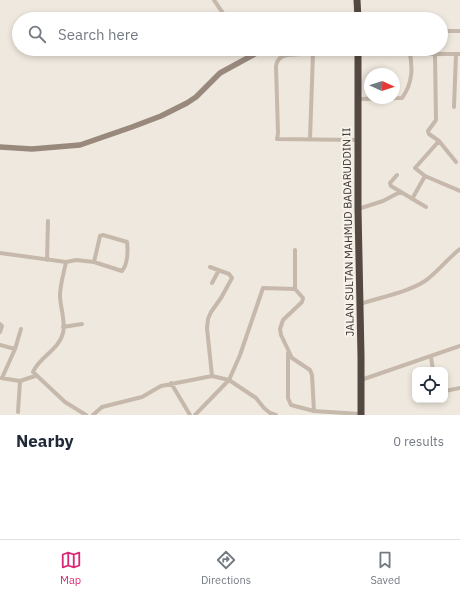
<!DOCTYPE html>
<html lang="en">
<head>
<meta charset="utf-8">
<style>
	body { margin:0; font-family:"IBM Plex Sans",sans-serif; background:#f6f6f7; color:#1f2937 }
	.controls { position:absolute; right:12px; bottom:12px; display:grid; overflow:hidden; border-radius:8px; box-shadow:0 2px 6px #0003 }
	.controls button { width:36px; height:36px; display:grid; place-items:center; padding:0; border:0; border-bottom:1px solid #e0e1e3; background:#fff; color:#1f2937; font:20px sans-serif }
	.compass { position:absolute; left:364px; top:68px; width:36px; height:36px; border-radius:50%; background:#fff; box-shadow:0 2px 6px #0003; rotate:93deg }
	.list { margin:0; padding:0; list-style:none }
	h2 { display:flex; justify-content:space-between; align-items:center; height:52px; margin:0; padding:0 16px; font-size:17px }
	h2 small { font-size:13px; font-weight:400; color:#747a83 }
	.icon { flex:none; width:22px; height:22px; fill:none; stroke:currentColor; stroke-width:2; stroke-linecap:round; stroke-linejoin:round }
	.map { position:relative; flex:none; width:460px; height:415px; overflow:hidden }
	.search { position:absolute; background:#fff; box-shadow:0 2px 6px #0003; left:12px; right:12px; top:12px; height:44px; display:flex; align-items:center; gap:10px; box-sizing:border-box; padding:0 14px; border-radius:22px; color:#747a83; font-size:15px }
	.sheet { height:124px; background:#fff }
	nav { display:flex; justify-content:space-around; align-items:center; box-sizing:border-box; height:56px; border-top:1px solid #e0e1e3; background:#fff; font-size:11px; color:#747a83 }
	nav a { display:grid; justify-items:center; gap:2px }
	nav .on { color:#db2777 }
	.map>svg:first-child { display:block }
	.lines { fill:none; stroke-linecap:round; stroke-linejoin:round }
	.street { stroke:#c6b9ab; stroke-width:4 }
	.secondary { stroke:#99897d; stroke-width:5.5 }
	.highway { stroke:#544942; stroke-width:7 }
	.labels { text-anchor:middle; stroke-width:4; stroke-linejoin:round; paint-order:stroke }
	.street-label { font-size:11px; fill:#342e29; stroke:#f7f2ea }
</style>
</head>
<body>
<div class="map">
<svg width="460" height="415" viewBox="0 0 460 415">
	<rect width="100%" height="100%" fill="#efe8de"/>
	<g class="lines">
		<!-- street -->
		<path class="street" d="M214,0L227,19
			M441,31H460
			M248,49L252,55
			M358,50L287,55C281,56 277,60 276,66L278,133L277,139L358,140
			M410,54H460
			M435,55L436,120L428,131L429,134L439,141
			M358,99L402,98C413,83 413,67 409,49
			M454,107L456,54
			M310,139L313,53
			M456,162L439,141L415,168L425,176L460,191
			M397,175L390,183L391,186L426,207
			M412,199L425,176
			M358,209L383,201L400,192
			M0,253L66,262L76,260L94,262L122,271C128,264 128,250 127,242L103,235L100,236L94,262
			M47,260L48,221
			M66,262C64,273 60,284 60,296C60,306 66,323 63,333C59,350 39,357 33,372L65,402L86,415
			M210,267L229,274L232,278L221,298L211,312L208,319L207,328L212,376
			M212,283L219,270
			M295,289V250
			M360,304C381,297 406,293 425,281C437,273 448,258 460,249
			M0,324L2,326L0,332
			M63,327L82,324
			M0,345L15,349
			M288,353V398L291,405L314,411L360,414
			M431,357L433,370
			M1,378L20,381L35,376
			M2,378L15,349L21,329
			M361,380L460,346
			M171,383L190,415
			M445,391L460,388
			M18,412L20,381
			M93,415L102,407L142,397L161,386L212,376L229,380L256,398L264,408L270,413L276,415
			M195,415L229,380L240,355L263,288L295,289L303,298L302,302L283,320L280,329L281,335L292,358L310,370L312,375L314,411"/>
		<!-- secondary -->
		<path class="secondary" d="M0,147L32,149L80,145L132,127L161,116L187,103L196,97L220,73L264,49"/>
		<!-- highway -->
		<path class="highway" d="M357,0L358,19
			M358,49V209L361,356V415"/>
	</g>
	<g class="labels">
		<!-- street labels -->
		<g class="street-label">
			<text transform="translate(348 232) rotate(-91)" y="4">JALAN SULTAN MAHMUD BADARUDDIN II</text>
		</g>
	</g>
</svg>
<div class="controls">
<button><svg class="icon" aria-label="locate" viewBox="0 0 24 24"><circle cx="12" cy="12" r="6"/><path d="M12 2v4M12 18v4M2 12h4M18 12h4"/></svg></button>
</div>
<svg class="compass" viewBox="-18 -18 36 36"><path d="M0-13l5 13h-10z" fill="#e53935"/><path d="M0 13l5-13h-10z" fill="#747a83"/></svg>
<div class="search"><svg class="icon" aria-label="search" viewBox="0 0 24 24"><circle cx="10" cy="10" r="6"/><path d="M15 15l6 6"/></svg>Search here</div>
</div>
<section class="sheet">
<h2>Nearby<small>0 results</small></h2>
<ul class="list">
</ul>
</section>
<nav>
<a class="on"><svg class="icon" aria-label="map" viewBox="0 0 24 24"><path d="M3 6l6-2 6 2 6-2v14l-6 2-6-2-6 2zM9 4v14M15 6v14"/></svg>Map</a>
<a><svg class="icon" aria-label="directions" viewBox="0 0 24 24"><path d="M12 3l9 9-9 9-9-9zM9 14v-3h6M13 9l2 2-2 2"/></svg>Directions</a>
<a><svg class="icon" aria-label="saved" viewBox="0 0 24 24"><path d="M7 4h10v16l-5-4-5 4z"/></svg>Saved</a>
</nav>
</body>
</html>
